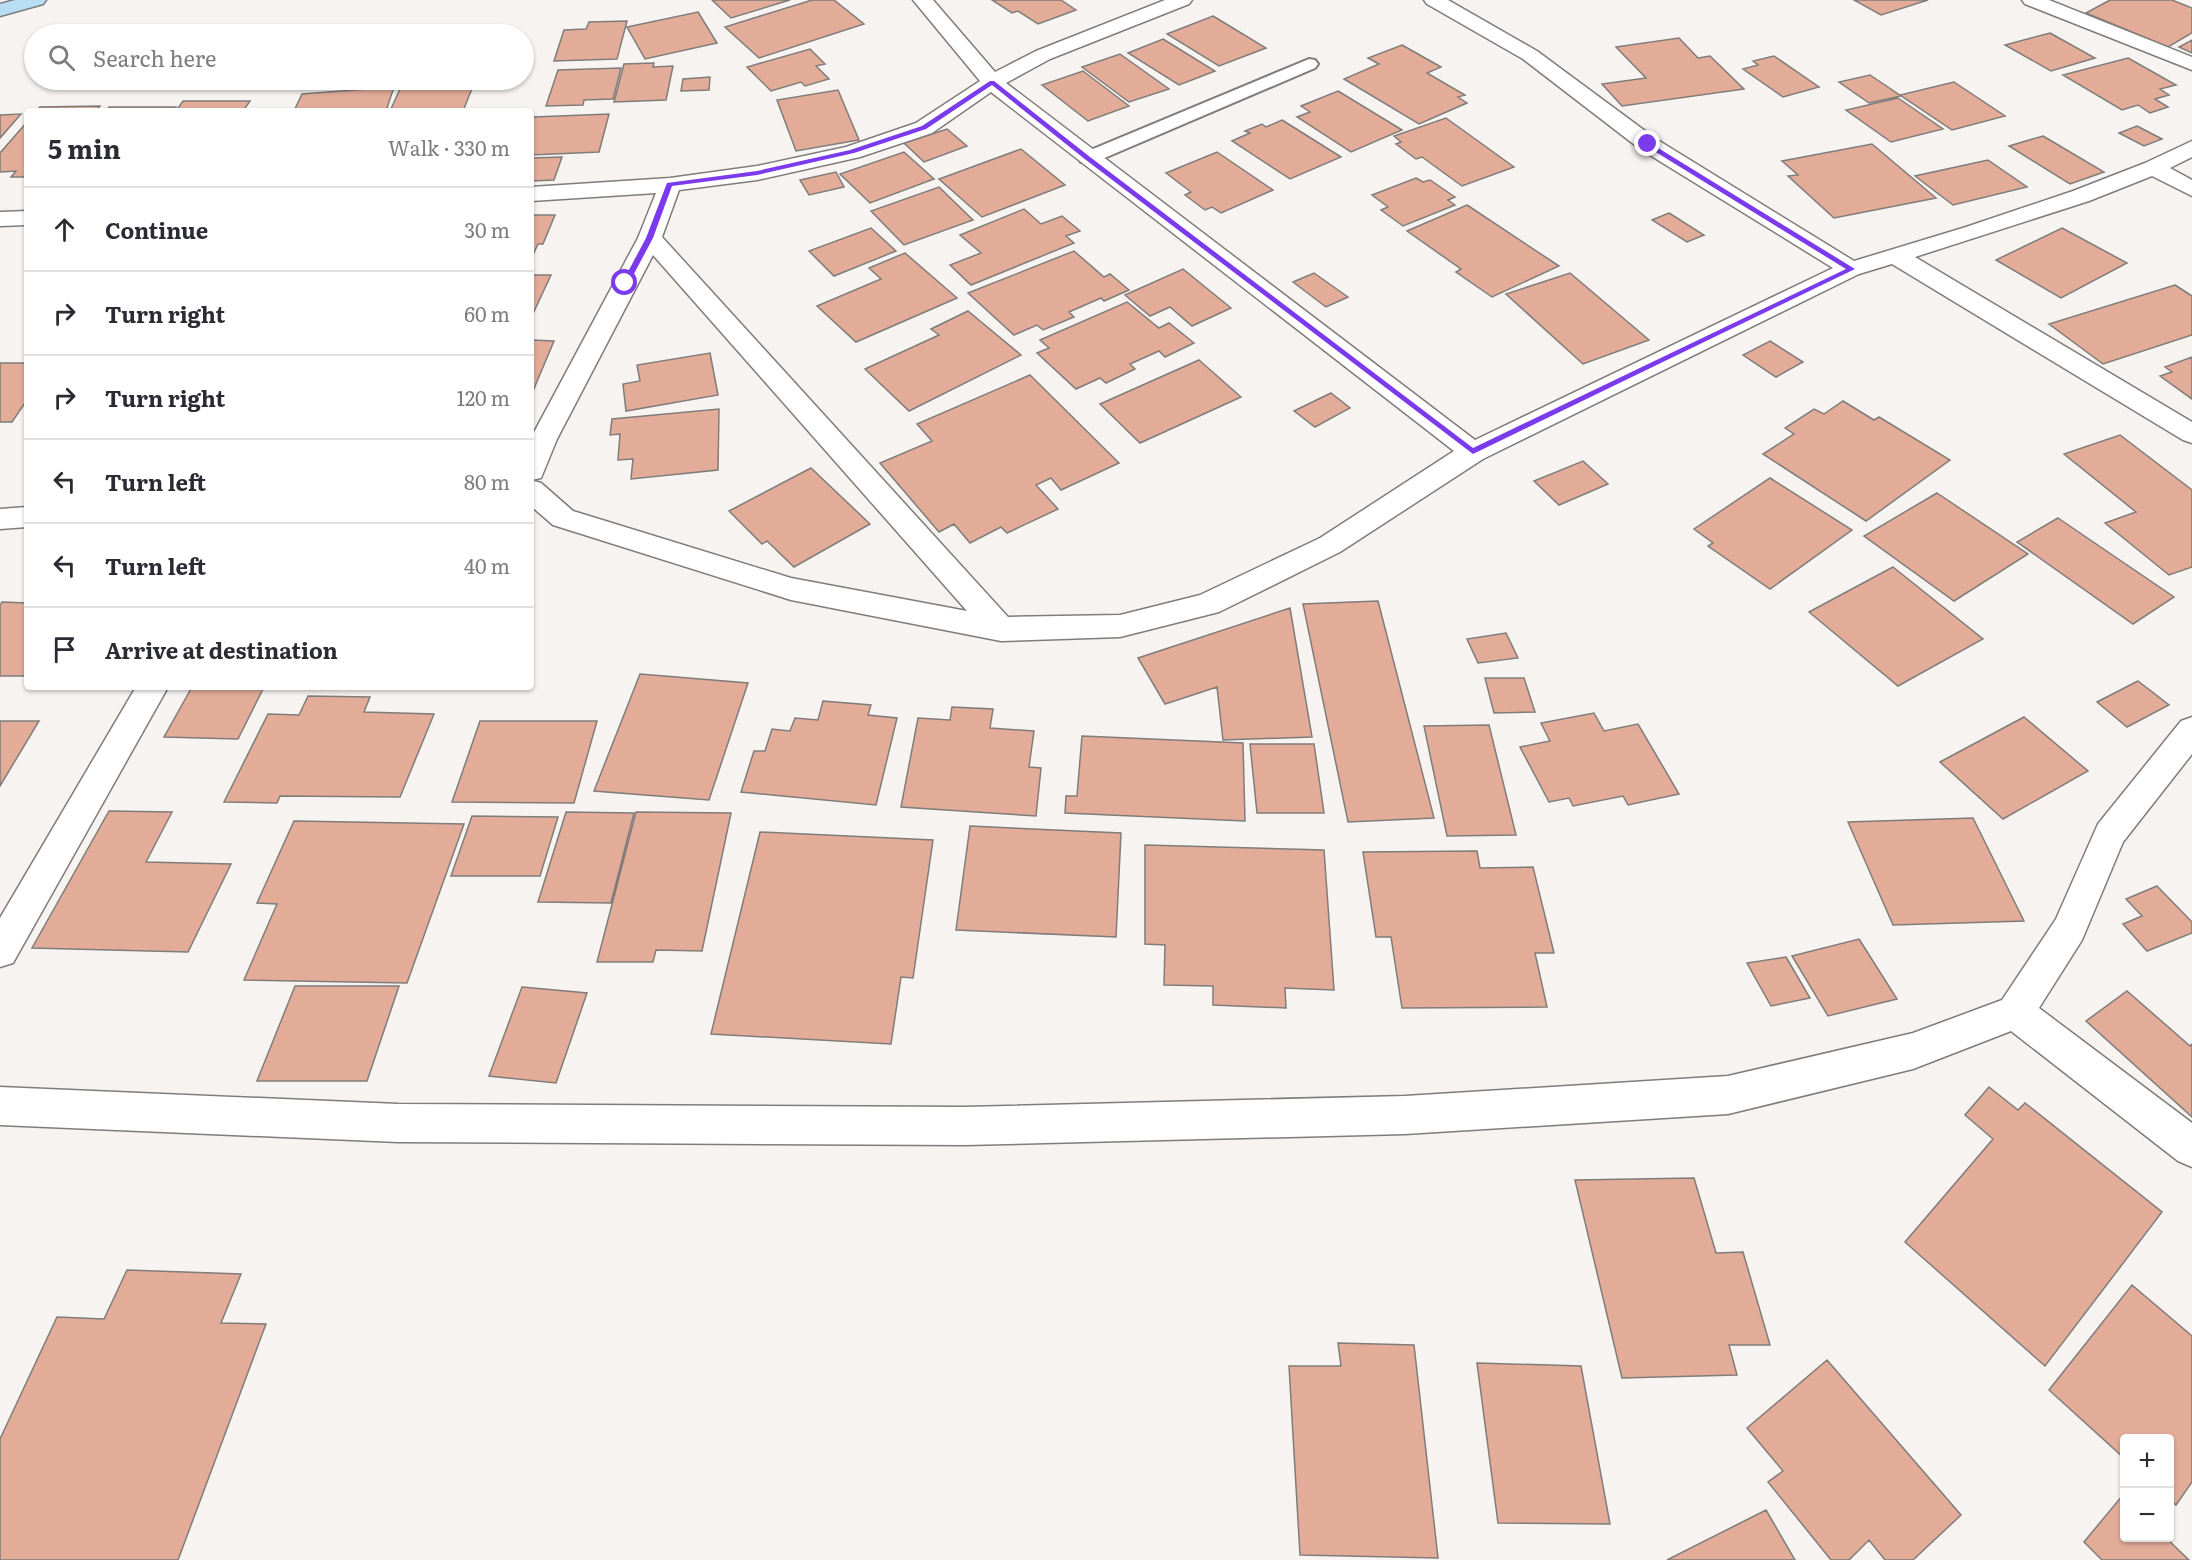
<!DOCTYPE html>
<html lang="en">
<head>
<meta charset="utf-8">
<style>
	body { margin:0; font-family:Literata,serif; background:#f7f7f7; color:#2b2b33 }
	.controls { position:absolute; right:18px; bottom:18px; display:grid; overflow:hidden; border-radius:6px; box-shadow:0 2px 4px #0004 }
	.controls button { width:54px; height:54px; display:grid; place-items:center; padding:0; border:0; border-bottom:2px solid #e1e1e2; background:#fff; color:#2b2b33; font:30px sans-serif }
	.stop { position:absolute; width:18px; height:18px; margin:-14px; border:4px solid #7c3aed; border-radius:50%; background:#fff }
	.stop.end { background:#7c3aed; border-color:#fff; box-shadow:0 2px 6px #0008 }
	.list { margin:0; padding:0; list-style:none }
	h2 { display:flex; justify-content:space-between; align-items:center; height:78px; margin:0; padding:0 24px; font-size:26px }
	h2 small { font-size:20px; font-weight:400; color:#7c7c81 }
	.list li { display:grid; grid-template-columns:39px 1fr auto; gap:18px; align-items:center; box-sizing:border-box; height:84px; padding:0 24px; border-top:2px solid #e1e1e2 }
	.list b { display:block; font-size:22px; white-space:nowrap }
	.list em { font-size:20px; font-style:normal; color:#7c7c81 }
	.icon { flex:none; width:33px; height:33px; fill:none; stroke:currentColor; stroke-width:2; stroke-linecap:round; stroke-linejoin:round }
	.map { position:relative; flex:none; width:2192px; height:1560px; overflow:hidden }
	.search { position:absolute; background:#fff; box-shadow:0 2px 4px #0004; left:24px; top:24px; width:510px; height:66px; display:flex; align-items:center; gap:15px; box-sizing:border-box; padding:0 21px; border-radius:33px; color:#7c7c81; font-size:22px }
	.panel { position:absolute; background:#fff; box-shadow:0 2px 4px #0004; left:24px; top:108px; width:510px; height:582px; border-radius:6px }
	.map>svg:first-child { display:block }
	.building { fill:#e3ac99; stroke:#7f7c7a; stroke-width:1.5 }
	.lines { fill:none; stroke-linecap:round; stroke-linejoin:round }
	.lane-casing { stroke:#807c7b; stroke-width:4 }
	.street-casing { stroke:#807c7b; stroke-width:3 }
	.secondary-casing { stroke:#807c7b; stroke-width:3 }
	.lane { fill:#fff; fill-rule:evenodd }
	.street { fill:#fff; fill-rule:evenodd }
	.secondary { fill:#b7def3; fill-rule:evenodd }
	.route { fill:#7c3aed }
</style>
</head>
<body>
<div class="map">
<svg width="2192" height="1560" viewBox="0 0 2192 1560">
	<rect width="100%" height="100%" fill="#f6f3f1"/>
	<!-- building -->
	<path class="building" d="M712,0H790L731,18Z
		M812,0H834L864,24L759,58L725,27Z
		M992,0H1061L1076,10L1038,24L1018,11L1012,13Z
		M1854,0H1928L1881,15Z
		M2110,0H2172L2192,8V33L2168,47L2086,13Z
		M698,12L717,43L645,59L627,27Z
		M1213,16L1266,48L1219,66L1167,34Z
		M627,21L617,59L554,61L564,30L586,29L589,22Z
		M2050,33L2095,58L2051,71L2005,45Z
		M1679,38L1698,58L1710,56L1744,89L1622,106L1602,84L1646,78L1616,47Z
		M1163,39L1215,71L1179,85L1128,53Z
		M2192,40V53L2179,47Z
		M1402,45L1441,67L1427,73L1465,95L1458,97L1467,103L1419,124L1344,79L1379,64L1368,58Z
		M810,49L825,64L816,66L829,79L805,86L801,82L771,91L747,67Z
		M1120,54L1169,89L1129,102L1082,67Z
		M1774,56L1819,87L1783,97L1743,69L1758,65L1753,61Z
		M2128,58L2176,85L2160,89L2169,95L2155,99L2168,107L2150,113L2138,105L2122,110L2063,75Z
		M654,63L653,67L673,66L666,100L614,102L624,64Z
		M621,68L613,99L584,100L583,105L546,106L558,70Z
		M1083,71L1129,106L1088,121L1042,85Z
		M1870,75L1901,96L1869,103L1839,82Z
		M710,77L709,90L681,91L683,79Z
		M1954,82L2005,116L1952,130L1900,95Z
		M473,86L463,111H390L400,89Z
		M394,87L386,111H294L302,94Z
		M838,90L859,140L796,151L777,100Z
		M1338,91L1402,130L1351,152L1297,117L1310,112L1301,106Z
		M1898,98L1943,129L1891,142L1846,110Z
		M183,101H250L243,111H176Z
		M100,106L96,111H36L40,107Z
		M109,107H176L173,111H106Z
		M21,114L0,138V115Z
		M609,114L599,152L531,155V125L534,117Z
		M1446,118L1514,167L1462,186L1422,157L1416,159L1396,144L1401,142L1394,136Z
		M1282,120L1341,157L1290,179L1232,141L1250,133L1245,131L1262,124L1266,127Z
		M27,122V177H11L16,171L0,172V153Z
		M2137,126L2162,139L2144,146L2119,133Z
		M947,129L967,146L924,162L904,143Z
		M2043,136L2104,172L2070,184L2009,146Z
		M1872,144L1936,198L1834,218L1788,176L1798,175L1782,161Z
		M1021,149L1065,185L982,217L939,179Z
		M904,152L934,179L870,203L840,174Z
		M1217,152L1273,190L1221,213L1212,207L1205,210L1185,195L1191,192L1166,173Z
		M562,157L554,180L531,181V158Z
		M1988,160L2027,187L1953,205L1915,176Z
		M836,172L844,187L809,195L800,180Z
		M1416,178L1423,182L1430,180L1455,197L1448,200L1455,205L1403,226L1381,210L1388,207L1372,195Z
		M939,187L973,220L904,245L871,211Z
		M1467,205L1559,266L1492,297L1456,272L1461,269L1407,231Z
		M1024,209L1041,224L1062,216L1080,231L1066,236L1074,243L971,285L950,265L981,253L960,235Z
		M1669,213L1704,235L1687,242L1652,220Z
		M531,215H555L543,244H538L531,259Z
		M871,228L896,251L834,276L809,251Z
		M2062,228L2127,263L2061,298L1996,260Z
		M1074,251L1104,277L1110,274L1129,290L1104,301L1101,298L1069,312L1074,317L1043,330L1037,325L1014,335L968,293Z
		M905,253L957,298L856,342L817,306L881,279L869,268Z
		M1183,269L1231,308L1192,326L1170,307L1150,316L1125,295Z
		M1314,273L1348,297L1326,307L1293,282Z
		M1570,273L1649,340L1583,364L1506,294Z
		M531,275H551L531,318Z
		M2175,285L2192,296V335L2103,364L2049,324Z
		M1127,302L1159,328L1169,323L1194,343L1165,357L1159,351L1130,364L1135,369L1106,383L1100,378L1076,389L1037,353L1049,348L1040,340Z
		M968,311L1021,355L909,411L865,369L939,335L931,329Z
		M531,340L554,341L533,391H531Z
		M1770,341L1803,362L1776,377L1743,355Z
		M710,353L718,395L626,411L623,384L640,381L637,365Z
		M2192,357V399L2160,376L2172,372L2165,367Z
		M1199,360L1241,397L1140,443L1100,404Z
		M0,363H27V400L12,422H0Z
		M1030,375L1119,463L1061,490L1051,478L1036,485L1058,509L1007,533L1001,527L970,543L954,524L939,532L880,463L932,441L917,424Z
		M1331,393L1350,408L1315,427L1294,411Z
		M1843,401L1874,420L1879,417L1950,460L1866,521L1763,454L1794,434L1785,428L1814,409L1824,414Z
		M719,409L718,470L631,479L633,459L618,460L620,434L610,435L612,419Z
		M2120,435L2192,490V567L2169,575L2105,523L2136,512L2064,454Z
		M1583,461L1608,484L1559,505L1534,481Z
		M811,468L870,524L794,567L767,541L762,544L729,511Z
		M1770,478L1852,530L1770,589L1708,546L1713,543L1694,529Z
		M1937,493L2028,554L1954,601L1864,536Z
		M2058,518L2174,597L2133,624L2017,542Z
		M1893,567L1983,639L1898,686L1809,612Z
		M1378,601L1434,818L1348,822L1303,604Z
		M2,602L27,603V676H0V605Z
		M1290,608L1312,737L1223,740L1217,687L1165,704L1138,658Z
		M1506,633L1518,658L1478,663L1467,639Z
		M640,674L748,683L709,800L594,791Z
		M1485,678H1524L1535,712L1494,713Z
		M2138,681L2169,705L2127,727L2097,702Z
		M192,687H264L238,739L164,737Z
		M308,696L370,697L364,712L434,714L400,797L280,796L277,803L224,802L268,714L299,715Z
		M823,701L871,705L868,715L897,718L876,805L741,792L754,751H765L772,729L790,731L795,718L818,720Z
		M952,707L993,709L990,728L1034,731L1029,767L1041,768L1036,816L901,807L918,718L950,720Z
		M1594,713L1604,731L1638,724L1679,794L1628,805L1623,796L1573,806L1569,798L1549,802L1520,747L1550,741L1541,723Z
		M2024,717L2088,771L2003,819L1940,762Z
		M0,721H39L0,786Z
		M480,721H597L574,803L452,802Z
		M1489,725L1516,835L1447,836L1424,726Z
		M1082,736L1243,743L1245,821L1065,813L1066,796H1077Z
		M1250,744H1314L1324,813H1257Z
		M109,811L172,812L146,862L231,864L188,952L32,948Z
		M566,812L634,813L611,903L538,902Z
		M636,812L731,813L702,951L656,950L653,962H597Z
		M472,816L558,817L540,876H451Z
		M1973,818L2024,921L1893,925L1848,822Z
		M294,821L464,824L407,983L244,980L277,904L257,903Z
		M970,826L1121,833L1116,937L956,930Z
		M760,832L933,840L913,978L901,977L891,1044L711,1034Z
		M1145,845L1324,850L1334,990L1285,988L1286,1008L1213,1005V986L1164,985L1165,945L1145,944Z
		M1477,851L1480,868L1533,867L1554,953H1535L1547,1007L1402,1008L1391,937H1376L1363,852Z
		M2157,886L2192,922V933L2147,951L2123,924L2142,916L2126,899Z
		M1859,939L1897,999L1828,1016L1792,956Z
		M1786,957L1810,998L1771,1006L1747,963Z
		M295,986H399L367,1081H257Z
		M522,987L587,993L556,1083L489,1076Z
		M2127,991L2190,1046L2192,1044V1117L2086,1021Z
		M1989,1087L2018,1110L2025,1103L2162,1212L2045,1366L1905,1242L1993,1139L1965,1115Z
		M1694,1178L1716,1253L1743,1252L1770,1345H1729L1737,1375L1622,1378L1575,1180Z
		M127,1270L241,1274L221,1323L266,1324L178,1560H0V1439L57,1317L104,1319Z
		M2132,1285L2192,1336V1482L2176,1505L2170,1499V1438H2124V1458L2049,1390Z
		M1338,1343L1414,1345L1438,1558L1300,1555L1289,1366H1341Z
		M1827,1360L1961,1515L1913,1560H1885L1869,1540L1849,1560H1831L1768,1482L1783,1471L1747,1428Z
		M1477,1363L1581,1366L1610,1524L1498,1523Z
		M2122,1496L2124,1498V1538H2166L2189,1560H2102L2084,1542Z
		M1766,1510L1795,1560H1667Z"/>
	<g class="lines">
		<!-- lane casing -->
		<g class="lane-casing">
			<path id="lane" d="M1309,59L1315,60L1318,64L1315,68L1095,162H1081L1079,158L1081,154Z"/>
		</g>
		<!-- street casing -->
		<g class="street-casing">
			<path id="street" d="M913,0H933L995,72L1036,51L1165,0H1192L1189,4L1050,59L1006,83L1475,440L1833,268L1640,149L1523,59L1427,4L1424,0H1448L1537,51L1656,139L1854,261L1966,227L2073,191L2145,163L2192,141V157L2170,168L2192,180V196L2152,176L2089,201L1915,257L2192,422V443L2183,440L1892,264L1859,274L1483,459L1340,552L1219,612L1120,637L1001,641L791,600L553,525L531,506V438L638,238L656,193L531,201V187L670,178L757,166L846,147L916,123L980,81ZM991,92L1454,451L1320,538L1200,595L1120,615L1008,617L662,237L679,190L757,180L860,157L932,133ZM653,255L967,611L791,578L573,511L541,483L531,480L541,478L557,439Z
				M2022,0H2049L2192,57V70L2025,4Z
				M27,211V225L0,226V212Z
				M27,507V527L0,529V509Z
				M136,687H168L13,963L0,967V918Z
				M2192,717V754L2123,842L2082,940L2039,1008L2192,1123V1167L2178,1161L2011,1031L1913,1069L1728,1114L1405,1134L965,1145L398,1142L0,1125V1087L398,1104L965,1107L1405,1096L1728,1076L1913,1033L2002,1000L2056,919L2098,824L2181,721Z"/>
		</g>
		<!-- secondary casing -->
		<g class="secondary-casing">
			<path id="secondary" d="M15,0H46L43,4L0,16V4Z"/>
		</g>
		<!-- lane -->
		<use href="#lane" class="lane"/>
		<!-- street -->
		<use href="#street" class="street"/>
		<!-- secondary -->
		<use href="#secondary" class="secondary"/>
	</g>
	<!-- route -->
	<path class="route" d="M990,81H994L1090,157L1473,448L1846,269L1646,146V143H1650L1855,269L1473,454L1086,160L992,85L926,129L854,153L757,175L672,186L653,238L628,285L622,283L646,238L667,183L757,171L850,150L922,126Z"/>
</svg>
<div class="controls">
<button>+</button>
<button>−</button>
</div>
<div class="stop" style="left:625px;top:283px"></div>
<div class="stop end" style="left:1648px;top:144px"></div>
<div class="search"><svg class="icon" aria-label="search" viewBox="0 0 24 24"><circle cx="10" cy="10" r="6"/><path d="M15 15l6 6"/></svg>Search here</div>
<section class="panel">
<h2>5 min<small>Walk · 330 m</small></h2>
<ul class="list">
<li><svg class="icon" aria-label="ahead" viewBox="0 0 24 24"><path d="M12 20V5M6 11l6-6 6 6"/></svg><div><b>Continue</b></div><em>30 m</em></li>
<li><svg class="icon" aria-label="right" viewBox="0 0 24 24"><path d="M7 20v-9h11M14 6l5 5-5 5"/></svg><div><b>Turn right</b></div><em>60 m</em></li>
<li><svg class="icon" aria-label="right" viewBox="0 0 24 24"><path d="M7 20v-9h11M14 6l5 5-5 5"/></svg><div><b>Turn right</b></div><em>120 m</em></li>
<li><svg class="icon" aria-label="left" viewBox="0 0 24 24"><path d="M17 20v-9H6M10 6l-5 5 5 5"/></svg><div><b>Turn left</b></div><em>80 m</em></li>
<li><svg class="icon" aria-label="left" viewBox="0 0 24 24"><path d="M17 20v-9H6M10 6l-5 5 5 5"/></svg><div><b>Turn left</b></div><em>40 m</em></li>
<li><svg class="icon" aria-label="arrive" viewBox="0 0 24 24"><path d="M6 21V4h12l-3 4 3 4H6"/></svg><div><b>Arrive at destination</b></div></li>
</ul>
</section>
</div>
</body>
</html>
